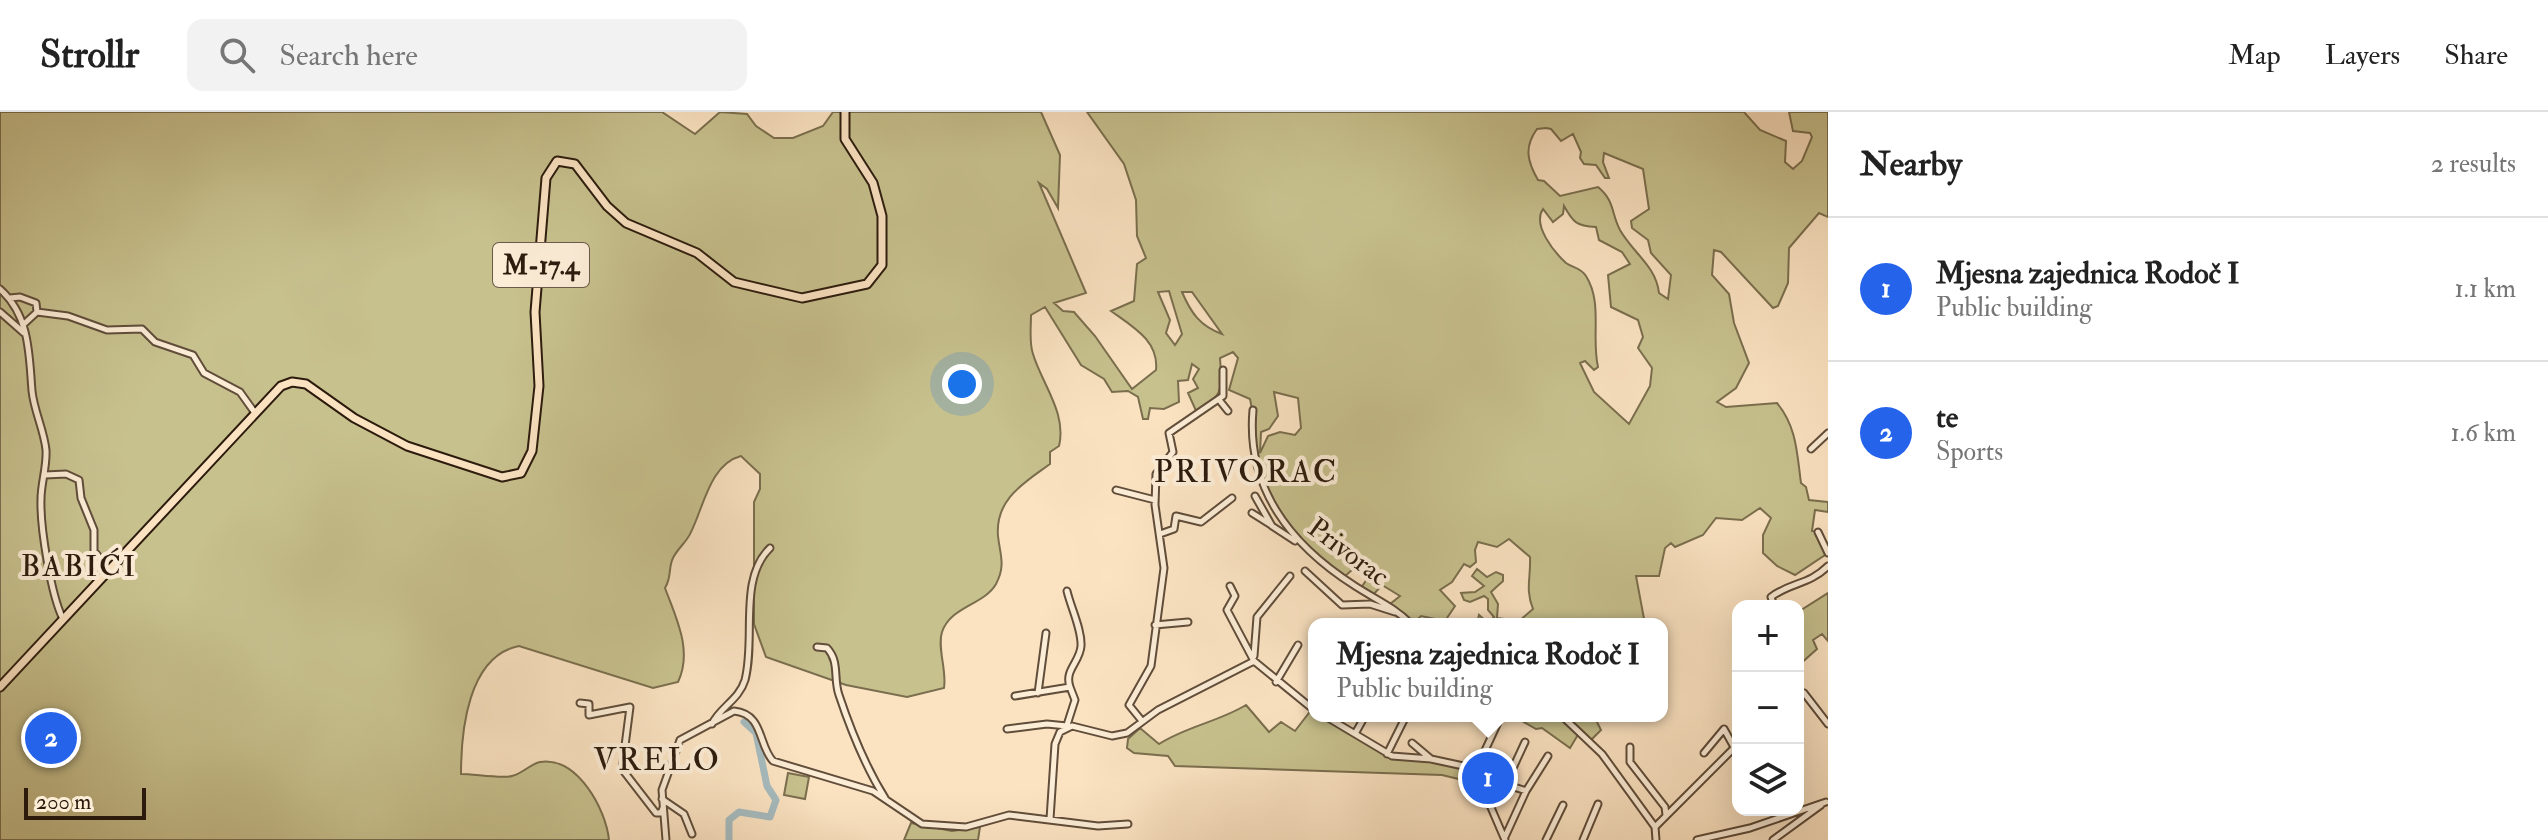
<!DOCTYPE html>
<html lang="en">
<head>
<meta charset="utf-8">
<style>
	body { margin:0; font-family:"IM FELL Double Pica",serif; background:#f2f2f2; color:#222 }
	.controls { position:absolute; right:24px; bottom:24px; display:grid; overflow:hidden; border-radius:16px; box-shadow:0 8px 32px #0002 }
	.controls button { width:72px; height:72px; display:grid; place-items:center; padding:0; border:0; border-bottom:2px solid #e0e0e0; background:#fff; color:#222; font:40px sans-serif }
	.scale { position:absolute; left:24px; bottom:20px; width:122px; box-sizing:border-box; padding-left:8px; border:4px solid #2c1b0d; border-top:0; font-size:22px; line-height:28px; white-space:nowrap; color:#2c1b0d; -webkit-text-stroke:6px #fcedd7; paint-order:stroke }
	.you { position:absolute; left:962px; top:272px; width:28px; height:28px; margin:-20px; border:6px solid #fff; border-radius:50%; background:#1a73e8; box-shadow:0 0 0 12px #1a73e833 }
	.badge { display:grid; place-items:center; width:52px; height:52px; border-radius:50%; background:#2563eb; color:#fff; font-size:26px; font-weight:700 }
	.pin { position:absolute; translate:-50% -50%; border:4px solid #fff; box-shadow:0 2px 8px #0006 }
	.popup { position:absolute; left:1308px; top:506px; width:360px; height:104px; box-sizing:border-box; display:grid; place-content:center; border-radius:16px; background:#fff; filter:drop-shadow(0 2px 6px #0005); font-size:26px; white-space:nowrap; color:#767676 }
	.popup b { font-size:30px; color:#222 }
	.popup::after { content:''; position:absolute; left:50%; top:100%; margin-left:-16px; border:16px solid transparent; border-top-color:#fff }
	.list { margin:0; padding:0; list-style:none }
	h2 { display:flex; justify-content:space-between; align-items:center; height:104px; margin:0; padding:0 32px; font-size:34px }
	h2 small { font-size:26px; font-weight:400; color:#767676 }
	.list li { display:grid; grid-template-columns:52px 1fr auto; gap:24px; align-items:center; box-sizing:border-box; height:144px; padding:0 32px; border-top:2px solid #e0e0e0 }
	.list b { display:block; font-size:30px; white-space:nowrap }
	.list p { margin:0; font-size:26px; white-space:nowrap; color:#767676 }
	.list em { font-size:26px; font-style:normal; color:#767676 }
	.icon { flex:none; width:44px; height:44px; fill:none; stroke:currentColor; stroke-width:2; stroke-linecap:round; stroke-linejoin:round }
	.map { position:relative; flex:none; width:1828px; height:728px; overflow:hidden }
	header { display:flex; align-items:center; gap:48px; box-sizing:border-box; height:112px; padding:0 40px; background:#fff; border-bottom:2px solid #e0e0e0 }
	header strong { font-size:38px }
	nav { display:flex; gap:44px; margin-inline-start:auto; font-size:28px }
	.search { width:560px; height:72px; background:#f2f2f2; display:flex; align-items:center; gap:20px; box-sizing:border-box; padding:0 28px; border-radius:16px; color:#767676; font-size:30px }
	main { display:flex }
	aside { flex:1; background:#fff }
	.map>svg:first-child { display:block }
	.green { fill:#c7c18e; stroke:#7a6e4e; stroke-width:2; fill-rule:evenodd }
	.lines { fill:none; stroke-linecap:round; stroke-linejoin:round }
	.river { stroke:#a5bbbf; stroke-width:7 }
	.minor-casing { stroke:#604d3a; stroke-width:9 }
	.major-casing { stroke:#2c1b0d; stroke-width:11 }
	.minor { stroke:#fcedd7; stroke-width:5 }
	.major { stroke:#fbe3c2; stroke-width:7 }
	.labels { text-anchor:middle; stroke-width:8; stroke-linejoin:round; paint-order:stroke }
	.shield { fill:#fcedd7; stroke:#6a5a4a; stroke-width:2 }
	.shield-label { font-size:26px; font-weight:bold; fill:#2c1b0d }
	.street-label { font-size:28px; fill:#2c1b0d; stroke:#fcedd7 }
	.neighbourhood-label { font-size:30px; letter-spacing:2px; fill:#2c1b0d; stroke:#fcedd7 }
	.quarter-label { font-size:32px; letter-spacing:2px; fill:#2c1b0d; stroke:#fcedd7 }
</style>
</head>
<body>
<header>
<strong>Strollr</strong>
<div class="search"><svg class="icon" aria-label="search" viewBox="0 0 24 24"><circle cx="10" cy="10" r="6"/><path d="M15 15l6 6"/></svg>Search here</div>
<nav><a>Map</a><a>Layers</a><a>Share</a></nav>
</header>
<main>
<div class="map">
<svg width="1828" height="728" viewBox="0 0 1828 728">
	<rect width="100%" height="100%" fill="#fbe3c2"/>
	<filter id="stains"><feTurbulence type="fractalNoise" baseFrequency=".0025" numOctaves="4"/><feColorMatrix values="0 0 0 0 .2 0 0 0 0 .09 0 0 0 0 .02 0 0 0 .5 -.17"/></filter>
	<radialGradient id="worn" r=".72"><stop offset=".6" stop-color="#630" stop-opacity="0"/><stop offset="1" stop-color="#630" stop-opacity=".3"/></radialGradient>
	<!-- green -->
	<path class="green" d="M0,0H662L695,22L720,0L747,2L756,14L774,26H793L823,14L833,0H1041L1060,43L1058,96L1047,77L1039,71L1086,181L1054,191L1063,199L1074,200L1095,224L1132,277L1156,258C1159,229 1133,215 1111,199L1134,189L1137,152L1146,146L1137,124L1136,88L1124,52L1087,0H1744L1760,18L1786,29L1785,50L1793,57L1802,49L1812,25L1810,21L1793,19L1789,0H1828V105L1819,101L1789,136L1788,171L1778,194L1773,196L1721,140L1714,138L1712,163L1729,182L1734,211L1749,251L1736,276L1717,290L1726,295L1777,291C1797,315 1797,342 1801,371L1806,375L1809,388L1828,390V400L1815,398L1812,419L1818,420L1828,441L1795,463L1777,454L1763,441V423L1771,406L1760,396L1742,408L1716,406L1703,423L1675,435L1671,431L1665,436L1659,464H1636L1645,512H1477L1479,503L1488,511L1494,505L1488,498V487L1484,484L1470,490L1464,488L1461,481L1475,480L1484,474L1472,464L1477,457L1487,465L1496,460L1503,463V469L1491,480L1498,492L1497,506L1519,509L1533,497C1525,477 1531,466 1530,445L1509,427L1497,435L1478,430L1475,438L1476,450L1470,455L1464,452L1452,470L1440,478L1455,494L1445,509L1421,504L1413,512L1390,492L1400,484L1382,473L1373,483L1361,476L1367,467L1354,456L1343,466C1301,435 1260,391 1254,336C1252,320 1254,303 1250,287L1229,278L1238,246L1233,240L1220,246C1222,278 1224,282 1197,301L1188,281L1198,276L1193,267L1199,257L1192,252L1188,268L1178,269L1179,290L1164,297L1150,296L1148,307H1143L1138,285L1128,279L1112,280L1104,267L1081,253L1045,195L1031,203C1031,215 1029,231 1033,242C1042,272 1067,301 1059,334L1050,340V352C1024,371 995,387 998,424C1000,443 1006,453 996,472C984,493 951,494 942,520C937,536 947,558 944,576L907,585L846,573L766,545L754,512V390L760,377V362L741,344C710,352 704,394 691,420C687,430 677,437 673,446C668,456 672,465 665,476C676,506 693,539 678,570L653,576L519,534C468,544 461,619 461,662C474,662 502,667 512,664C522,662 530,652 540,650C577,644 606,697 609,728H0ZM1546,16L1551,17L1561,29L1573,22L1581,40L1580,46L1584,52L1596,53L1605,66H1609L1603,50L1604,41L1643,57L1649,97L1631,109L1632,116L1648,128L1651,141L1671,163L1668,187L1659,181C1656,154 1633,141 1620,118C1611,101 1615,89 1598,75L1560,84L1544,69L1538,68C1527,49 1524,35 1537,17ZM1564,94C1573,110 1576,114 1596,115L1599,128L1622,140L1630,152L1608,163L1611,195L1638,208L1643,225L1638,236L1652,256L1650,274L1629,312L1594,280L1580,251L1585,249L1594,258L1598,255C1591,225 1603,191 1586,164C1580,155 1573,156 1566,151C1554,140 1532,113 1543,97L1553,110L1563,102ZM1169,179L1182,222L1175,233L1166,221L1170,208L1158,180ZM1182,180H1192L1222,222C1200,214 1191,201 1182,180ZM1274,280L1298,286L1301,316L1295,323L1280,320L1268,324L1260,341L1261,320L1269,317L1278,304Z
		M1828,481V529L1822,522L1813,528L1817,537L1798,554V500Z
		M1246,593L1269,620L1281,610L1295,619L1312,597L1314,604H1322L1384,642L1461,654L1467,669L1442,663L1175,654L1168,644L1134,641L1127,636L1128,627L1140,616L1159,632C1187,614 1218,610 1246,593Z
		M1594,604L1601,618L1589,630L1579,621L1570,636L1542,616L1536,617L1515,605L1608,604Z
		M788,661L809,665L805,687L784,683Z
		M911,711L952,719L980,715L978,728H904Z"/>
	<g class="lines">
		<!-- river -->
		<path class="river" d="M729,728V708L739,700L770,705L776,688L767,674L756,621L744,610"/>
		<!-- minor casing -->
		<g class="minor-casing">
			<path id="minor" d="M0,177C30,204 29,242 32,279C34,299 44,318 46,338C47,355 41,371 41,387C40,415 51,483 63,507
				M10,186L20,185L36,191L37,200L24,212
				M0,200L24,221
				M37,200L68,204L107,218L142,217L155,230L193,243L204,261L240,280L255,301
				M1220,289L1228,299
				M1253,298C1246,377 1292,434 1355,474C1375,487 1394,495 1411,512
				M1811,337L1828,321
				M45,363L66,362L79,368L81,386L94,418V439L109,458
				M1116,378L1155,388
				M1255,384L1272,414L1295,429
				M1252,401L1271,413
				M1818,420L1828,441
				M1160,422L1174,417L1176,404L1201,410L1232,386
				M1305,459L1342,493L1370,492L1395,500
				M1230,474L1235,484L1227,498L1254,549L1314,598
				M1067,479C1071,496 1082,518 1081,534C1080,550 1064,558 1070,575
				M1774,494L1771,485C1791,470 1809,473 1828,454
				M1155,513L1188,510
				M817,535L827,536C840,550 833,566 839,583C851,619 865,654 885,686
				M1254,544L1257,505L1290,464
				M1276,570L1298,533
				M1038,581L1046,521
				M1804,581L1828,612
				M1015,584L1070,575L1075,588L1067,613
				M580,591L589,592V603L630,595L622,657L656,701H661L663,696
				M1325,604L1392,644L1431,647L1468,655L1480,670L1505,728
				M1562,604L1602,642L1655,715L1656,728
				M1142,609L1129,593L1151,554L1164,456L1155,393L1156,362L1173,340L1169,321L1223,284V258
				M712,612C720,595 739,588 745,568C756,526 738,467 770,436
				M1007,617L1047,612L1067,614
				M1356,620L1365,604
				M1412,631L1431,647
				M1630,635V650L1665,695L1666,703
				M1704,641L1724,617L1734,635
				M1387,642L1406,604
				M1475,660L1501,604
				M1506,671L1525,630
				M1487,684L1496,669L1526,679
				M662,687L684,702L692,722
				M1050,707L1055,632L1060,620L1072,614L1112,624L1127,621L1158,598L1254,549
				M1655,715L1738,632
				M1505,725L1526,679L1548,644
				M666,728L662,678L680,628L734,599C764,602 758,633 773,649L873,679L922,712L966,715L1009,703L1098,714L1128,712
				M1546,728L1563,693
				M1583,728L1598,692
				M1697,728L1750,716L1826,690
				M1773,728L1821,693"/>
		</g>
		<!-- major casing -->
		<g class="major-casing">
			<path id="major" d="M0,575L281,274L292,270L306,272L354,306L407,334L502,365L521,361L532,339L539,274L535,200L546,66L557,49L575,52L607,94L626,111L697,141L734,170L802,186L867,172L882,153V104L873,71L845,27V0"/>
		</g>
		<!-- minor -->
		<use href="#minor" class="minor"/>
		<!-- major -->
		<use href="#major" class="major"/>
	</g>
	<g class="labels">
		<!-- shield labels -->
		<rect class="shield" x="493" y="131" width="96" height="44" rx="6"/>
		<g class="shield-label">
			<text x="541" y="162">M-17.4</text>
		</g>
		<!-- street labels -->
		<g class="street-label">
			<text transform="translate(1349 439) rotate(37)" y="10">Privorac</text>
		</g>
		<!-- neighbourhood labels -->
		<g class="neighbourhood-label">
			<text x="79" y="464">BABIĆI</text>
		</g>
		<!-- quarter labels -->
		<g class="quarter-label">
			<text x="1246" y="370">PRIVORAC</text>
			<text x="657" y="658">VRELO</text>
		</g>
	</g>
	<rect width="100%" height="100%" filter="url(#stains)"/>
	<rect width="100%" height="100%" fill="url(#worn)"/>
</svg>
<div class="controls">
<button>+</button>
<button>−</button>
<button><svg class="icon" aria-label="layers" viewBox="0 0 24 24"><path d="M12 4l9 5-9 5-9-5zM3 14l9 5 9-5"/></svg></button>
</div>
<div class="scale">200 m</div>
<div class="you"></div>
<div class="pin badge" style="left:1488px;top:666px">1</div>
<div class="popup"><b>Mjesna zajednica Rodoč I</b>Public building</div>
<div class="pin badge" style="left:51px;top:626px">2</div>
</div>
<aside>
<h2>Nearby<small>2 results</small></h2>
<ul class="list">
<li><span class="badge">1</span><div><b>Mjesna zajednica Rodoč I</b><p>Public building</p></div><em>1.1 km</em></li>
<li><span class="badge">2</span><div><b>te</b><p>Sports</p></div><em>1.6 km</em></li>
</ul>
</aside>
</main>
</body>
</html>
